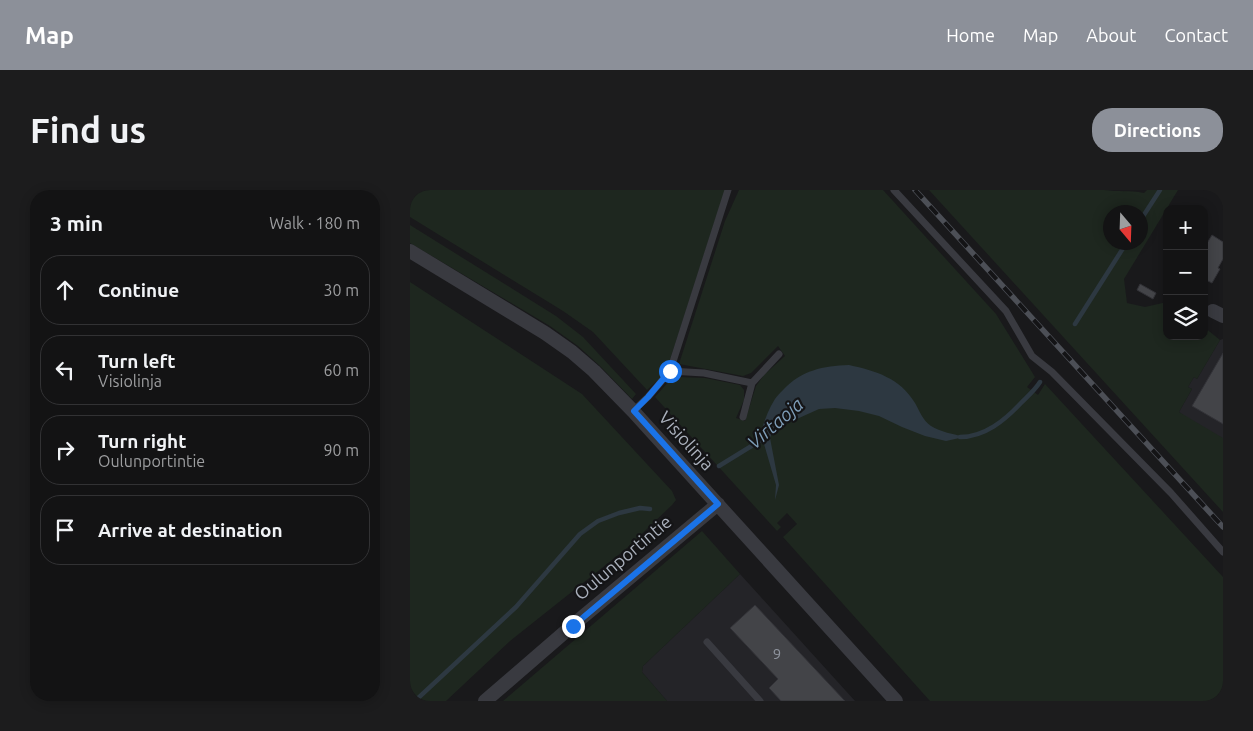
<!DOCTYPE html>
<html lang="en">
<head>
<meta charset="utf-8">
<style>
	body { margin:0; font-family:Ubuntu,sans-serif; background:#1c1c1d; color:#f1f3f6 }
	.controls { position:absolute; right:15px; top:15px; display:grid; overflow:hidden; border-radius:10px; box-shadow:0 2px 12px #0003 }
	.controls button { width:45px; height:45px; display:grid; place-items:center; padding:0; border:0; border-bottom:1px solid #323234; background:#131314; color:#f1f3f6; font:25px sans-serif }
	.compass { position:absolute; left:693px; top:15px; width:45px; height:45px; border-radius:50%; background:#131314; box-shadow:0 2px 12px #0003; rotate:161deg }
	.stop { position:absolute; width:15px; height:15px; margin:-11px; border:4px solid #1a73e8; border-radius:50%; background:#fff }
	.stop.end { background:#1a73e8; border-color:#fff; box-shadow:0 1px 5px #0008 }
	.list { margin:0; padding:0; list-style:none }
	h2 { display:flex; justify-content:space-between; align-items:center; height:65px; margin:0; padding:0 20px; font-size:21px }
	h2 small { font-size:16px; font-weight:400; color:#9d9ea0 }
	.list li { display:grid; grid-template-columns:32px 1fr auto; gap:15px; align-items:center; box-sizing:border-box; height:70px; margin:0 10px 10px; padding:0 10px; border:1px solid #323234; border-radius:20px }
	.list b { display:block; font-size:19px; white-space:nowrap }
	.list p { margin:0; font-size:16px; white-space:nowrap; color:#9d9ea0 }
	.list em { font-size:16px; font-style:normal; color:#9d9ea0 }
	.icon { flex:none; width:28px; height:28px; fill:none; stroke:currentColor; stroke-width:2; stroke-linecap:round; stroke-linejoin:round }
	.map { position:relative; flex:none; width:813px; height:511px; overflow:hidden; border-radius:20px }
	header { display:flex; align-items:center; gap:30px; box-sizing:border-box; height:70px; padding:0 25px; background:#8c9099; color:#fff }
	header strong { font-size:24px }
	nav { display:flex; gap:28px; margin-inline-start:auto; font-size:18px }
	.intro { display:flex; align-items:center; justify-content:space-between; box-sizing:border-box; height:120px; padding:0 30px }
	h1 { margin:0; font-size:35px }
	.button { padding:12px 22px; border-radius:20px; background:#8c9099; color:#fff; font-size:18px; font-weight:700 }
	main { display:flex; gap:30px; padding:0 30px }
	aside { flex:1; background:#131314; border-radius:20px; box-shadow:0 2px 12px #0003 }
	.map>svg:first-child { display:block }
	.built { fill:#242428 }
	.green { fill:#1e271f; fill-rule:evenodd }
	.water { fill:#2d3841 }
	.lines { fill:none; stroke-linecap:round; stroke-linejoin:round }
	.stream { stroke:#2d3841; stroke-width:4.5 }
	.building { fill:#434448; stroke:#323237 }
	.service { stroke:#393a40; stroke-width:7 }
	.minor { stroke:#393a40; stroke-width:14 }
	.rail-casing { stroke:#4c4f56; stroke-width:5.5 }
	.rail { stroke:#141416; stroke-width:4; stroke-dasharray:11; stroke-linecap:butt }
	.route { stroke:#1a73e8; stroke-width:6 }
	.labels { text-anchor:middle; stroke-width:4.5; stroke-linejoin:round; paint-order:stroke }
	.number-label { font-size:15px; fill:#90959f }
	.street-label { font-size:18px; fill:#aab0bc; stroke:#141416 }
	.water-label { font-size:19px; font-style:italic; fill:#7f9eb9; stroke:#141416 }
</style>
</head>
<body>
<header>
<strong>Map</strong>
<nav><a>Home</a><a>Map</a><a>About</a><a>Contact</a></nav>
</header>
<div class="intro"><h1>Find us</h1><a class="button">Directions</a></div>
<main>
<aside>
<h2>3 min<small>Walk · 180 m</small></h2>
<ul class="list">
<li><svg class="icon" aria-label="ahead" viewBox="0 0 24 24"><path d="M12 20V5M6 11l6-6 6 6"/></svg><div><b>Continue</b></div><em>30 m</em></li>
<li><svg class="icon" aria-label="left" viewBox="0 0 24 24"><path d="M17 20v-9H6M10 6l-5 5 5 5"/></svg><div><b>Turn left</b><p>Visiolinja</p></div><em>60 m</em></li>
<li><svg class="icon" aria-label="right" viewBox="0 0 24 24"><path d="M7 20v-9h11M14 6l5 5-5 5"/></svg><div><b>Turn right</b><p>Oulunportintie</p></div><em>90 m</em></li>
<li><svg class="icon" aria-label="arrive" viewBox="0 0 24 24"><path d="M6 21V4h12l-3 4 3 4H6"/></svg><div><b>Arrive at destination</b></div></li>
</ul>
</aside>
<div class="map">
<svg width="813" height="511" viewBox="0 0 813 511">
	<rect width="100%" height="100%" fill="#19191b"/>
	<!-- built -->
	<path class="built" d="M813,149V255L769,222L782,199L778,197L784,187L787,189L810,150Z
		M330,384L445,511H257L232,482L233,476Z"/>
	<!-- green -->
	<path class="green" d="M0,0H315L258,176L249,189L237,200L183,142L153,121L0,27Z
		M329,0H473L586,124L625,187L617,197L628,205L635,194L813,387V511H520L373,347L387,334L377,323L367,333L371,337L367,341L245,207L261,189L268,187L295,188L330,195L334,200V210L326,228L335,231L346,196L354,185L375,166L368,156L341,183L333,186L269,174L315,31Z
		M519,0H694C709,2 719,0 734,3L737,0H768L714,89L717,113L735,117L757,112V146H794V137L810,150L787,189L784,187L778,197L782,199L769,222L813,248V322ZM700,22H730V52H700Z
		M0,35L146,126L173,147L226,204L222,209L190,176L168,156L140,136L0,53Z
		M0,92L172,204L262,301L266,310L262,315L217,358L100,451L36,511H0Z
		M292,341L330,384L233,476L232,482L257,511H93Z"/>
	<!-- water -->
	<path class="water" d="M439,175C466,181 490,188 505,213C509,220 513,231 521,236C530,242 544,244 554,247L536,251L515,246L492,237L469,226L449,221L425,218L409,219L369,237L362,242L360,248L369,295L365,310L366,295L354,254L348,252C352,238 357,221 365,209C367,206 370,203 373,200C392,180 413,176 439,175Z"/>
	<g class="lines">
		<!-- stream -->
		<path class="stream" d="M730,31L750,0
			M665,134L717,52
			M550,247C575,247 595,230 611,213C618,206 625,200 630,192
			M309,276L348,252L351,247
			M5,511L106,417L170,344L188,331L209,323L230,318L240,319"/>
	</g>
	<!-- building -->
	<path class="building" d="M802,45L813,52V69L808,78L810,79L802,93L794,89V60L795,59L794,58Z
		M730,94L746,103L743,109L727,100Z
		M813,163V234L782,216Z
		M345,415L435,511H371L359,498L368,489L320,438Z"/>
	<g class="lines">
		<!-- service -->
		<path class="service" d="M484,0L596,121L622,166L642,182L761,303L813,362
			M260,181L294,183L342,193
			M223,221L238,207L260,181L318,0
			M333,227L342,193L369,164
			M297,452L350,511"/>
		<!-- minor -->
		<path class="minor" d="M0,61L135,143L162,162L184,181L223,221L486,511
			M803,121L813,126
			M75,511L163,435L308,314"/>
		<!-- rail casing -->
		<g class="rail-casing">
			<path id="rail" d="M505,0L813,337"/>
		</g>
		<!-- rail -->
		<use href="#rail" class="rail"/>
	</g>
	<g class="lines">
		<!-- route -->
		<path class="route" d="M163,436L308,314L224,221L238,207L260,181"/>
	</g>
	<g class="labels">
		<!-- number labels -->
		<g class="number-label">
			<text x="367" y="469">9</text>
		</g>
		<!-- street labels -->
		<g class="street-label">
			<text transform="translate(276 251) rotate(48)" y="6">Visiolinja</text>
			<text transform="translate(213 368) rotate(-40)" y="6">Oulunportintie</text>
		</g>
		<!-- water labels -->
		<g class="water-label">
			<text transform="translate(365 233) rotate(-41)" y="7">Virtaoja</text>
		</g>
	</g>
</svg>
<div class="controls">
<button>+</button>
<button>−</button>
<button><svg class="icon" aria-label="layers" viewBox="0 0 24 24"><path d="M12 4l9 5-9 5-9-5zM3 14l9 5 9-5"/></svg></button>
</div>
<svg class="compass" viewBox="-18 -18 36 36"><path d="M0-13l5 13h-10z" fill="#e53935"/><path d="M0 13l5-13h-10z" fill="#9d9ea0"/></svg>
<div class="stop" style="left:260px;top:181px"></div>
<div class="stop end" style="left:163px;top:436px"></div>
</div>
</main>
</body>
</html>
